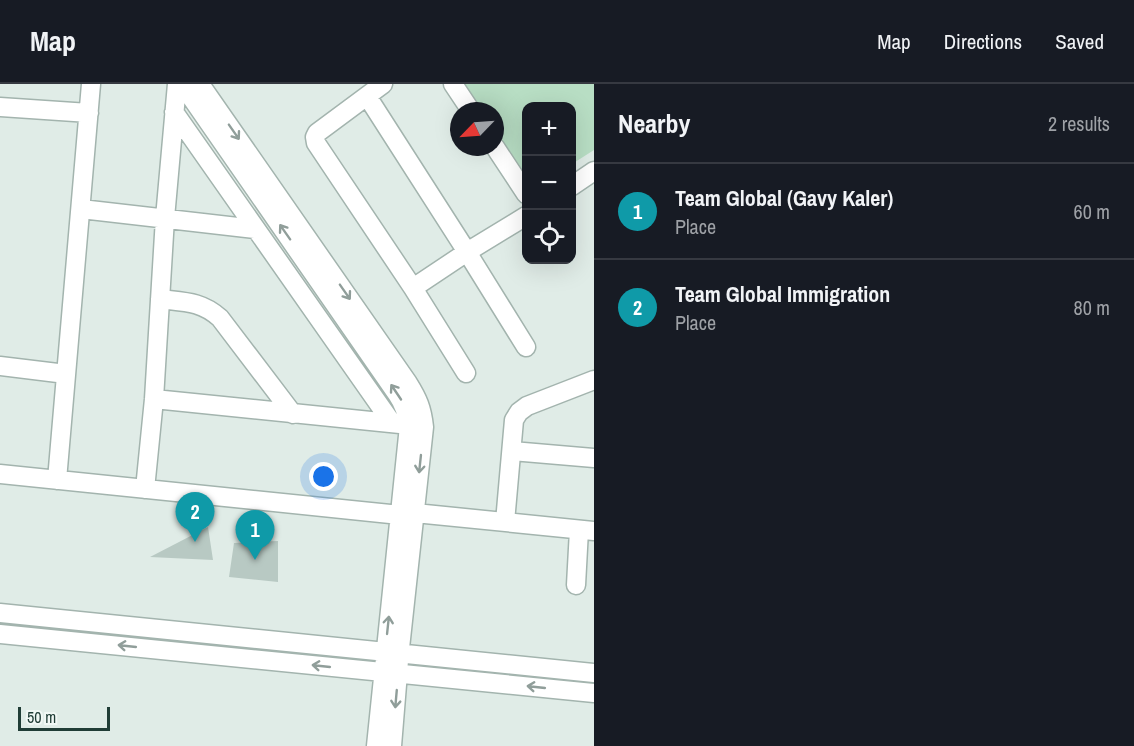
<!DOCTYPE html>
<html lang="en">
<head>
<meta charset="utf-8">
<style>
	body { margin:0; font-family:"Archivo Narrow",sans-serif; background:#20242c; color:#f1f3f6 }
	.controls { position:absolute; right:18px; top:18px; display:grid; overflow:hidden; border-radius:12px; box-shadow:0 6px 24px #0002 }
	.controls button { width:54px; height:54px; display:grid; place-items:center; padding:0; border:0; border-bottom:2px solid #363941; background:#171b24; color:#f1f3f6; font:30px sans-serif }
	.compass { position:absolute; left:450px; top:18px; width:54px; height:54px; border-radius:50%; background:#171b24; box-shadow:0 6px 24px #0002; rotate:245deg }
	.scale { position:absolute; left:18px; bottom:15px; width:92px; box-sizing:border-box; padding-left:6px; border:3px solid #203d36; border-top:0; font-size:16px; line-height:21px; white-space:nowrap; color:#203d36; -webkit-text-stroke:4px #f1f8f5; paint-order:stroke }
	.you { position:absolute; left:324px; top:393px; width:21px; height:21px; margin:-15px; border:4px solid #fff; border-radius:50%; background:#1a73e8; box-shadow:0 0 0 9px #1a73e833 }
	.badge { display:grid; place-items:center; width:39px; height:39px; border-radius:50%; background:#f78453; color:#fff; font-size:20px; font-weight:700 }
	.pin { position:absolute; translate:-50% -50px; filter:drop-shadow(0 2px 3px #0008) }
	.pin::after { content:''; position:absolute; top:32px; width:21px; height:18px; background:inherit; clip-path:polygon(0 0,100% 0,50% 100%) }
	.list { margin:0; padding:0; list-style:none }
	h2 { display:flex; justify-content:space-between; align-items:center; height:78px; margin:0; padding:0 24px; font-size:26px }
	h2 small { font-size:20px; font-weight:400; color:#9ea1a6 }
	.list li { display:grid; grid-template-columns:39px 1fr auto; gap:18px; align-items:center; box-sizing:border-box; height:96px; padding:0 24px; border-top:2px solid #363941 }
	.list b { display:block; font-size:22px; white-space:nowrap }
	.list p { margin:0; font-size:20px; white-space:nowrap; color:#9ea1a6 }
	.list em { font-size:20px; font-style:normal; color:#9ea1a6 }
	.icon { flex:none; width:33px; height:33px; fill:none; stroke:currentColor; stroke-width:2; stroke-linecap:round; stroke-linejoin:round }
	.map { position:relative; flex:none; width:594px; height:662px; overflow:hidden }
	header { display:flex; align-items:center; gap:36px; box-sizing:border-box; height:84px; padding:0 30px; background:#171b24; border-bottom:2px solid #363941 }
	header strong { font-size:28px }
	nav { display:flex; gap:33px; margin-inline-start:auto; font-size:21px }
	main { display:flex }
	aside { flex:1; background:#171b24 }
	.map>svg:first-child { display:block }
	.green { fill:#b8dec4 }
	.building { fill:#b8c9c3 }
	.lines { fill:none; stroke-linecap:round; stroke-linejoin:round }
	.minor-casing { stroke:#a3b4ae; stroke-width:21 }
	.minor { stroke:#fff; stroke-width:18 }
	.oneway { stroke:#909e9a }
</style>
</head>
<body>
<header>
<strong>Map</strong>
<nav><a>Map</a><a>Directions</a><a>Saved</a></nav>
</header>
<main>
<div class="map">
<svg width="594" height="662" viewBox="0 0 594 662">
	<rect width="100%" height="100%" fill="#e0ece7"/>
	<!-- green -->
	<path class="green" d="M460,0H594V66L572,80V22H526V101L495,53V27H478Z"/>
	<!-- building -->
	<path class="building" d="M208,443L213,476L150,473Z
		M278,457V498L229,493L234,459Z"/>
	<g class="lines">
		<!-- minor casing -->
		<g class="minor-casing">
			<path id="minor" d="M182,0L397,310C404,320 407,329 409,342L376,662
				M200,0L408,299C418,315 422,324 424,343L400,564L392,662
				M383,0L317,49L315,53L316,59L413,204L466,289
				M453,0L471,27
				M367,12L467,168L526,263
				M0,23L89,29
				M174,28L392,339
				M495,63L526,110
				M572,102L594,87
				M81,125L255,145
				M413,204L467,168L526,132
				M160,215C184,218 201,217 220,234L293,330
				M0,282L66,290
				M154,315L400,340
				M512,367L594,374
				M0,390L400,431L415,429L594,447
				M57,396L91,0
				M145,405L154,315L165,134L177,0
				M505,438L514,336L519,328L527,322L594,296
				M576,501L579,446
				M0,529L594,589
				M0,550L594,609"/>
		</g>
		<!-- minor -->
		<use href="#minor" class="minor"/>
	</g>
	<!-- one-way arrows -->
	<defs><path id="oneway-shaft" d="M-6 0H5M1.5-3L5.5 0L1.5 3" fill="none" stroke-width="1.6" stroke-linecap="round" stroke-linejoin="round" transform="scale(1.5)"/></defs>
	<g class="oneway">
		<use href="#oneway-shaft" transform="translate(234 48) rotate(55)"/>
		<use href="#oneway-shaft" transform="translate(285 148) rotate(-125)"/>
		<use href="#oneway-shaft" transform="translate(345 208) rotate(55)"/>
		<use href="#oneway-shaft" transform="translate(396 308) rotate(-124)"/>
		<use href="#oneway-shaft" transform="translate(420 380) rotate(96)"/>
		<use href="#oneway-shaft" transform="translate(388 541) rotate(-84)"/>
		<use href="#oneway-shaft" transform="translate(127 562) rotate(-174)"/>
		<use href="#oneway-shaft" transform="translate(321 582) rotate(-174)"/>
		<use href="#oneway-shaft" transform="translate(536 603) rotate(-174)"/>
		<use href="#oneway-shaft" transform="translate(396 615) rotate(95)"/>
	</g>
</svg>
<div class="controls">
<button>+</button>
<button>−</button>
<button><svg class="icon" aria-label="locate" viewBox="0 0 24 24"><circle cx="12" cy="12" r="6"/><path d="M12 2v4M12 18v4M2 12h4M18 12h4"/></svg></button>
</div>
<svg class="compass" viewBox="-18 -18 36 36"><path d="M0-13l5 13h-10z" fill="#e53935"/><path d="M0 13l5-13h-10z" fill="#9ea1a6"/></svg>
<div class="scale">50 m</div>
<div class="you"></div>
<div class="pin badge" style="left:255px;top:476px;background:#0f9aa8">1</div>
<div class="pin badge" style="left:195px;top:458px;background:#0f9aa8">2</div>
</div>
<aside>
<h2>Nearby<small>2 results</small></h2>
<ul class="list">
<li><span class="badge" style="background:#0f9aa8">1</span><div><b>Team Global (Gavy Kaler)</b><p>Place</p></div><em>60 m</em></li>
<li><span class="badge" style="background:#0f9aa8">2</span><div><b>Team Global Immigration</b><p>Place</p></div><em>80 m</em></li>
</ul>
</aside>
</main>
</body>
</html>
